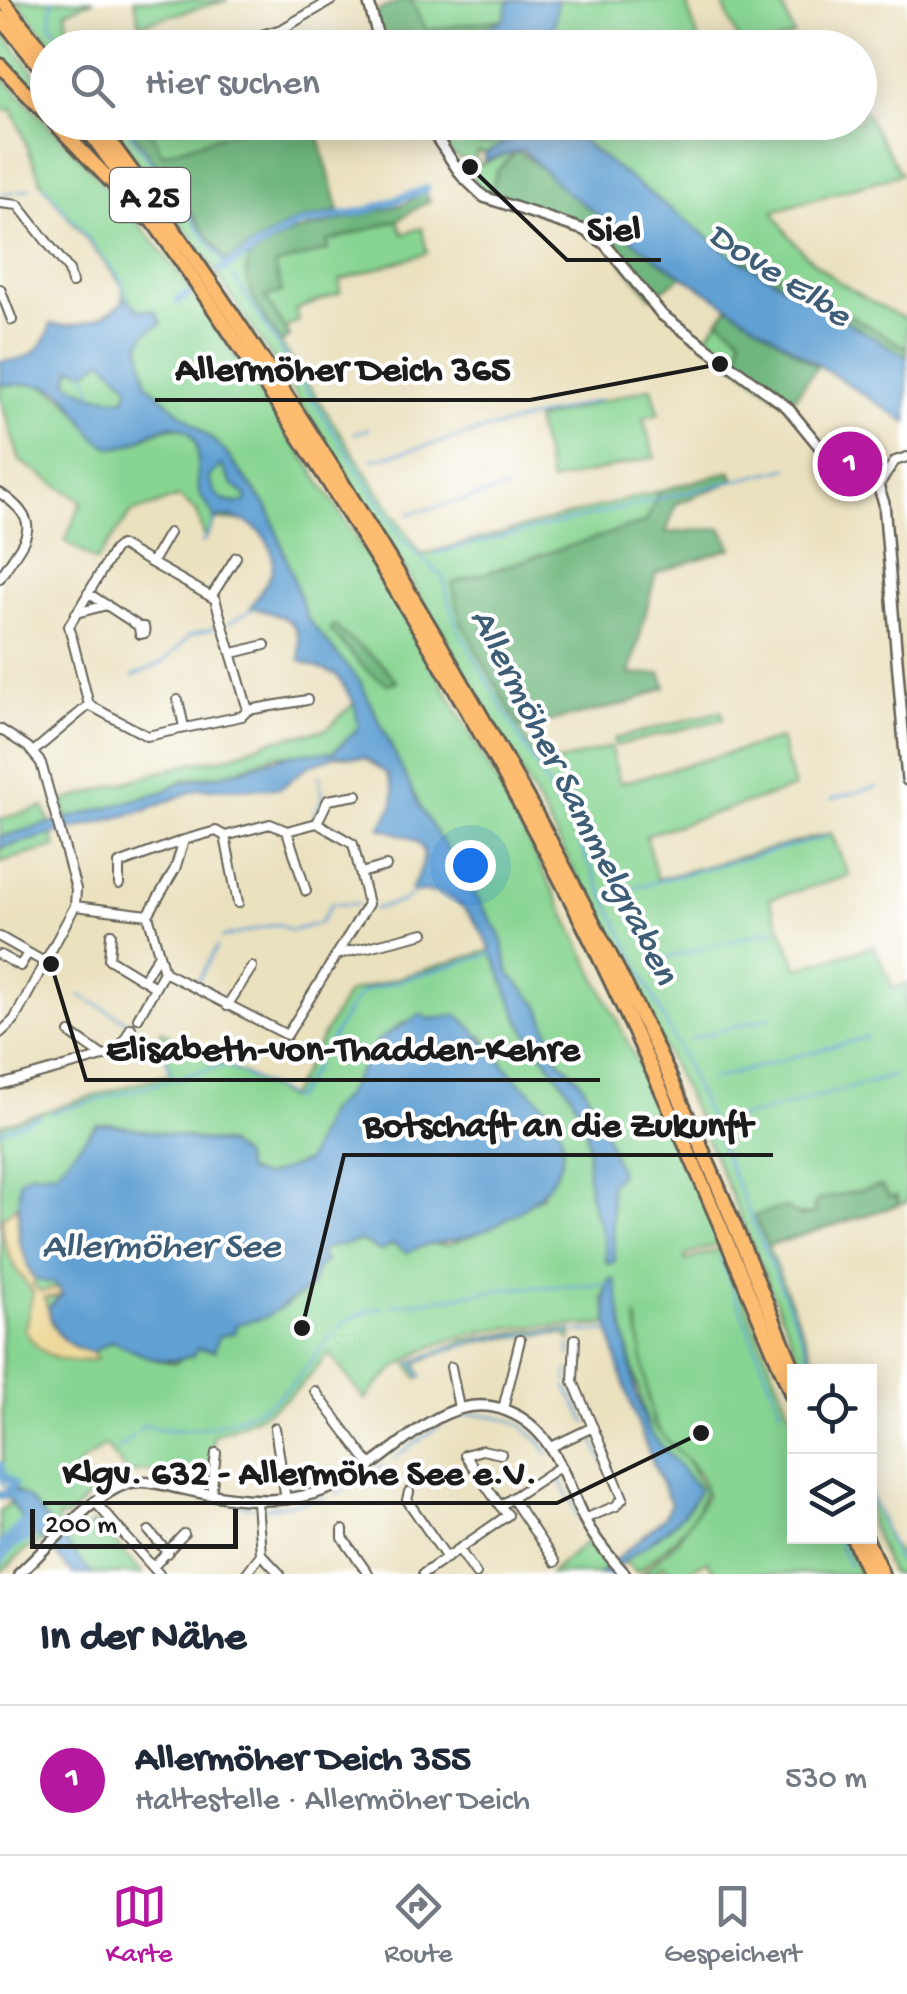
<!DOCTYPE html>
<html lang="de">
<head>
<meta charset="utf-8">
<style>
	body { margin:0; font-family:"Gochi Hand",sans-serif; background:#f6f6f7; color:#1f2937 }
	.controls { position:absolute; right:30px; bottom:30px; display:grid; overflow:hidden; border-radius:0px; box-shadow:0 5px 25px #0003 }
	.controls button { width:90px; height:90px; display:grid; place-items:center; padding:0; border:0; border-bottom:2px solid #e0e1e3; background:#fff; color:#1f2937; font:50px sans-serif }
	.scale { position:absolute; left:30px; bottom:25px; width:208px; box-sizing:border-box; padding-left:10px; border:5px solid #1c1c1c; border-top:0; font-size:28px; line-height:35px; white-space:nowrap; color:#1c1c1c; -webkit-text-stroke:8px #fff; paint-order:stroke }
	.you { position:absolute; left:470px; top:865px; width:35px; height:35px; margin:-25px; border:8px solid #fff; border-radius:50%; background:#1a73e8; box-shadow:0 0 0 15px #1a73e833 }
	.badge { display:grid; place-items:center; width:65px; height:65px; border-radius:50%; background:#b5179e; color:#fff; font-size:32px; font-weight:700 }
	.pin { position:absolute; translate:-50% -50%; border:5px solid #fff; box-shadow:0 2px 10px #0006 }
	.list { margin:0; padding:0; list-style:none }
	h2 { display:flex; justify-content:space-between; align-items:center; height:130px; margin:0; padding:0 40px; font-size:42px }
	h2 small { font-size:32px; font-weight:400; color:#747a83 }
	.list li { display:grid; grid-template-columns:65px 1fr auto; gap:30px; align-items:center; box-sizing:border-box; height:150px; padding:0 40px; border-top:2px solid #e0e1e3 }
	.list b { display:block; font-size:38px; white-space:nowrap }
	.list p { margin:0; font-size:32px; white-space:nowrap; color:#747a83 }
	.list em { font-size:32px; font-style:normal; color:#747a83 }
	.icon { flex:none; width:55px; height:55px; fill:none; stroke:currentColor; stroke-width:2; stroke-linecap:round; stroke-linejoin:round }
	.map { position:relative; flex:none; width:907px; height:1574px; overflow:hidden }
	.search { position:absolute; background:#fff; box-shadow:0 5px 25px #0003; left:30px; right:30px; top:30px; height:110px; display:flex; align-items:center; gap:25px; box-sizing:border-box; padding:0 35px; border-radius:55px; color:#747a83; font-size:38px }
	.sheet { height:280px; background:#fff }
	nav { display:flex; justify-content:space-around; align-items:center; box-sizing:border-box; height:140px; border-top:2px solid #e0e1e3; background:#fff; font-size:28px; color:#747a83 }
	nav a { display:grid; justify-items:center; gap:5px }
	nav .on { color:#b5179e }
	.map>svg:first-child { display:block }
	.green { fill:#88d593; stroke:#527858; stroke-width:2.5; fill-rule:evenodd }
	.forest { fill:#6eb67d; stroke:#45694c; stroke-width:2.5 }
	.sand { fill:#eeda9e; stroke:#857b5d; stroke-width:2.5 }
	.water { fill:#61a0d3; stroke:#3e5e78; stroke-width:2.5; fill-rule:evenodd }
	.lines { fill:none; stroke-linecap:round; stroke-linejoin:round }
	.stream { stroke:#61a0d3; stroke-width:2.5 }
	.canal { stroke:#61a0d3; stroke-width:8 }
	.minor-casing { stroke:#646155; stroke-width:12 }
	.tertiary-casing { stroke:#646155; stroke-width:14 }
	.motorway-casing { stroke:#646155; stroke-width:18 }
	.minor { stroke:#fff; stroke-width:8 }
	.tertiary { stroke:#fff; stroke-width:9 }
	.motorway { stroke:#febc70; stroke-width:12 }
	.labels { text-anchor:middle; stroke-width:8; stroke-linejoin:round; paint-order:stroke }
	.shield { fill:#fff; stroke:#606060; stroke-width:2.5 }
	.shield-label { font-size:32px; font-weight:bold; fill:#1c1c1c }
	.water-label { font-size:38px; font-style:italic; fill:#3e5e78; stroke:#fff }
	.leader { fill:none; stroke:#1c1c1c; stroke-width:4 }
	.callout-dot { fill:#1c1c1c; stroke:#fff; stroke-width:4 }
	.callout-label { font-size:38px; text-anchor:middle; font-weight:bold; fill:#1c1c1c; stroke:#fff; stroke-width:8; stroke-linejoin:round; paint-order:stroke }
</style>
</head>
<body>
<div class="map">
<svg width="907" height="1574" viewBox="0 0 907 1574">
	<rect width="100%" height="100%" fill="#fff"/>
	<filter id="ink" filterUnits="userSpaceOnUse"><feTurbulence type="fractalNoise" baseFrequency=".01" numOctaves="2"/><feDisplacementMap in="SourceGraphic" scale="20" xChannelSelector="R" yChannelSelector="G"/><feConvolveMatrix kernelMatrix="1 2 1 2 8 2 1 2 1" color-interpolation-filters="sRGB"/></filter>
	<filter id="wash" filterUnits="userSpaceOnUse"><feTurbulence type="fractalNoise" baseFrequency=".0048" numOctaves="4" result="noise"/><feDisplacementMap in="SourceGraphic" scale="40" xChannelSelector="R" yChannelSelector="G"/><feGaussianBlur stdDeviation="2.25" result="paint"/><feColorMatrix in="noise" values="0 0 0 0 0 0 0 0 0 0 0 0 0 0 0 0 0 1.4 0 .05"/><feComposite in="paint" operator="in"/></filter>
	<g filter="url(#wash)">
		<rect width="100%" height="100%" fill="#eae1bf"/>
		<!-- green -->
		<path class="green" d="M16,0H94L66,11L71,48L55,47Z
			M134,0H228L140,24Z
			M411,0H509L504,19L426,30Z
			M558,0H685L701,47H551Z
			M721,0H780L794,35L762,47H741Z
			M0,29L47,89V109L0,57Z
			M0,74C57,133 116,194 167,258C201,302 230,350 262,395C448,664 586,946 721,1243L685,1256L686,1261L723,1248L794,1422V1536L844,1537L860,1574H715L708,1560L682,1574H672L663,1565L653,1574H642L677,1541L706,1497C705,1465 673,1453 658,1429C643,1403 644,1347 636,1315L653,1426L686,1459L704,1491C697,1523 662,1552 637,1572L623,1561L674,1524L699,1490L649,1431L611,1279L603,1299L611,1324C585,1328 558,1325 532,1326C468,1329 404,1346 365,1400L329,1353C294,1399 267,1416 214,1435L209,1484L144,1471L127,1473L105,1445L78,1465L96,1491L66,1518L58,1517L59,1527L54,1532L3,1475L0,1125L170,1073L161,1030L288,1098L347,993L491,950L521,1024L572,1094L584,1121L591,1150L593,1210L605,1234L606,1261L610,1264L615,1261L610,1184L619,1173L597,1110L579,1080L558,1059L540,1007L509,973L500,934L421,809L361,683L307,618L269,509L222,448L147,384L140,344L145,334L162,323L154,310H139L126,298L123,302V286L42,183L12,109L0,111ZM405,1021L484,1037L513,1076L553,1114L542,1196L485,1230L447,1245L361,1241L321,1249L311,1287L283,1308L237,1324L175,1363L156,1360L112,1341L92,1352L58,1300L59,1288L53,1281L37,1280L30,1173L56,1172L97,1125L109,1124L228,1144L246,1171L263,1178L307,1161L327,1112L343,1098L378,1041Z
			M860,104L901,174L773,211C804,267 852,292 907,320V348L757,262L733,256L595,152L565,123L727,122C737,129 837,122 860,122Z
			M109,123H125L226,261L216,272Z
			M169,123H247L246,128L161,154L153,133L143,127Z
			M459,127L456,133L462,140L489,144L512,135L488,154L478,152L475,157L479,165L517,150L496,172L491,195L475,186L472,162L453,156L437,131Z
			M398,220L403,234L422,228L427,253L340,280V293L295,310L299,321L284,329L265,297L275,265L328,250L326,242Z
			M251,256L246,271L266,321L421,555L659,491L647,522L453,583L461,622L541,767L610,747L620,783L780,739L794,788L646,835L657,879L831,833L849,876L769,899L798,968L874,946L893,988L907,984V1202L898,1205V1199L890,1197L813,1205L816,1214L755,1216L819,1371H805C766,1279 729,1185 686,1094C551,809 393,536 217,275Z
			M719,319L741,336L739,367L703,342Z
			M104,360L129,386L125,399L92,395L68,382L71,368L89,370Z
			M36,384C79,394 92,445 112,447C140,450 159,418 187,430C222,470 163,498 245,521L216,520L205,539L197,512L179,497L131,513L96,561L65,541L82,501L20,461L0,397V385Z
			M652,387L659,413L643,418L655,457L551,482L535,420Z
			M222,465L247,497L246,503L227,504L214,495L209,477Z
			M354,703L359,727L334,752L275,755L229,773L185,779L163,792L67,819L63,801L190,763L224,758L269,741L327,729Z
			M721,711L723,719L615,746L614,739Z
			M44,807L50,824L0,837V819Z
			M52,834L56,847L0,862V848Z
			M531,1330L573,1331L571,1340L564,1334C511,1335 464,1340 416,1364L422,1376L418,1378L408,1364L465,1340Z
			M870,1494L890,1543L907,1563V1574H891L870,1523Z
			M12,1501L24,1522L0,1547V1512Z
			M93,1522V1530L97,1531L98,1524L143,1574H92L64,1543L70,1537L77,1540Z
			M34,1535L43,1541L24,1551L0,1573C0,1555 16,1540 34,1535Z
			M586,1542L610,1565L599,1574H550Z"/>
		<!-- forest -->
		<path class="forest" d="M401,0H411L426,30L504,19C474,36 440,49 409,31L381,39L374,13Z
			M486,122L511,123L512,135C491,143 474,152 456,133L459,127Z
			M247,123H353L318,134L339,211L293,222L226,261L130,129L143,127L153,133L162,154L246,128Z
			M517,150L683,276L651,297L600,235L491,195L496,172Z
			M423,192L430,200L398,220L327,242L328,250L275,265L282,292L265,297L290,337L281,343C266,321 236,283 251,256L292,233L405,204Z
			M733,256L757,262L907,348V357Z
			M730,305L817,367L789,405L739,367L741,336L719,319Z
			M731,471L735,480L676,504L666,533L721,528L732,548L656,573L630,675L661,673L666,687L627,704L520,728L461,622L452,583L646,522L659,491Z
			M334,625C357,649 379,655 397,682L387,684L367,671L330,630Z
			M881,1186L890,1197L897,1196L898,1205L768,1246L754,1216L785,1207L800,1217L815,1214L817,1200Z"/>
		<!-- sand -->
		<path class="sand" d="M17,1205L19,1240L35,1279L33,1285L41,1292L59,1288L62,1295L44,1298C56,1328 58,1346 92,1352L97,1359C68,1365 41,1359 25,1330L33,1292C15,1270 0,1247 3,1217Z"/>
		<!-- water -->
		<path class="water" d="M509,0H558L551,47H485L486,29L504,19Z
			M511,123H565L595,152L733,256L907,357V423L663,263L564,190L523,150L484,161V155L511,138Z
			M126,297L139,310H154L162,323L145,334L140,344L147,384L222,448L269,509L307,618L361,683L421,809L500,934L509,973L540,1007L558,1059L579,1079L597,1110L620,1173L610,1185L615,1261L610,1264L606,1261C605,1239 602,1229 594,1210C582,1182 593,1148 583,1119C569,1081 539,1057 521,1022C497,977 481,879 413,893L411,889C439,842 417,839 380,828L393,805L394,791L387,774L365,758L335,756L308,766L281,788L197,789L147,810L0,848V837L163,792C187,777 207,779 232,772C276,760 286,751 333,752L359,727L354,703L337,675L300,661C302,615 284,618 251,607C257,596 266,585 271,573C282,541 244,509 214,519C212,506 199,501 198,486C196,468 203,440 185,429C160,415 138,451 112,447C86,442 79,398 54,388C37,382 17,385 0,385V361C27,361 44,352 51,324C76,329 111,318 126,297ZM104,360L129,386L125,399L92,395L68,382L71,368L86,371ZM222,465L232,485L247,496L245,503C223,504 215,499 209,477Z
			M421,1014L429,1019L458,1015C481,1034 495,1056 515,1077C526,1089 545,1101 553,1115C586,1170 529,1209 486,1230C463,1241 420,1243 407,1253L393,1244L380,1251L361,1241L322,1249L320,1256L326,1261L317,1268L311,1287L264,1318L237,1324L234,1333L219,1336L214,1351L198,1348L194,1355C163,1368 141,1355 113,1341L92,1352C66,1347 52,1334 48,1307L62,1295C55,1276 45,1286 32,1277L19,1240V1180L30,1173L56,1171L97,1125L109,1124L228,1145L242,1156L246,1171L263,1177L307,1161L327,1112L343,1098L378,1040Z
			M611,1279L615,1280L636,1393L649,1431L699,1490C684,1527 637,1546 610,1574H599L664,1518L671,1503C653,1469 588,1306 611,1279Z
			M14,1484V1490L28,1498L92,1574H73L38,1535L12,1546L0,1561V1547L6,1546L24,1522L6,1495Z"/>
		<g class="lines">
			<!-- stream -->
			<path class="stream" d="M53,0L50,23L68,48
				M122,122L229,270
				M44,185L121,280L126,295
				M19,191L30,188
				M1,196L14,192
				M234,277L404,541L443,577L456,625L575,835L681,1054L817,1372
				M86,371L93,395
				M354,433L368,429
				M372,460L599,400
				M409,514L507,489
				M202,543L216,518
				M435,553L788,468
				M229,623L254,608
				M133,676L164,662L190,635L214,628
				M832,799L877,787
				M314,815L323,798L319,776
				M620,891L826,837
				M374,909L404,901L413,892
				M221,938L278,924L291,931L320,923L331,904H358
				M655,961L776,929
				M197,982L217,947
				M80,995L130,1023
				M136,1027L161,1043L172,1075
				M690,1039L770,1017
				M325,1050L351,1005L364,991L495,953
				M709,1080L867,1037
				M51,1113L224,1065L294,1099L317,1063
				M725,1122L893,1076
				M0,1131L39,1116
				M720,1257L781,1409
				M390,1306L511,1288L607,1285
				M578,1332L611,1331
				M569,1357L570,1345
				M421,1376L413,1363C466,1338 515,1333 572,1332
				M567,1382L568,1370
				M566,1387L587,1423
				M461,1415C499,1412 528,1420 549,1455
				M138,1431L144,1425C192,1440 262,1418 296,1380C327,1346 333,1316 383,1307
				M793,1434L794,1439
				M592,1436L606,1467
				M118,1450L133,1436
				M394,1458L449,1419
				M559,1477L589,1538
				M0,1479L8,1491
				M336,1494L384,1465
				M870,1494L897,1559L907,1570
				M112,1499L143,1487L252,1507
				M267,1508L324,1498
				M836,1536L849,1566"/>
			<!-- canal -->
			<path class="canal" d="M221,270L296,225L369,210L426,189
				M178,301L188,294
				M0,1465L3,1475L14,1484L6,1495H0
				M0,1547L24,1522L34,1535L12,1546L0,1561"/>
		</g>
	</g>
	<g filter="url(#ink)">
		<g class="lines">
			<!-- minor casing -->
			<g class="minor-casing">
				<path id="minor" d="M216,48L282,29L332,0
					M0,203L18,205L69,270L72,283
					M0,289L12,320
					M878,486L895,461L907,457
					M0,493C47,525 24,539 0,578
					M152,562L169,533
					M88,593L140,627
					M211,597L236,557
					M76,613L107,605
					M144,627L145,633L140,634L139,628Z
					M233,653L265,645
					M178,700L184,727
					M248,710L307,700
					M0,729L28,747L41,763L76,889L75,906L14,1020L0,1033
					M33,752L89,705L69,626L114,550L120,545L215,599L248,710L242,716L147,736L89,705
					M317,823L328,800L357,795
					M287,831L306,891
					M225,836L238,903
					M361,873L386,866
					M119,884V864L184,840
					M75,906L148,915L175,869L184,840L216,831L225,836L270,824L287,831L317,823L353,844L368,904L287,1035L164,972L159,954L143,980
					M148,915L159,954
					M111,934L109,959L155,987
					M0,937L46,963
					M0,955L20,966L28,953
					M336,955L424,933
					M227,1006L252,967
					M138,1018L164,972
					M70,1033L103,1056
					M0,1085L118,1052L131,1028
					M575,1339L573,1381L623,1498L616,1506L584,1519
					M451,1367L459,1408
					M315,1391L371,1466
					M503,1409L520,1340
					M275,1428L286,1500
					M551,1447L593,1427
					M409,1492L407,1500L447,1558
					M211,1495L216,1453
					M512,1498L555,1562
					M96,1503L159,1574
					M500,1506L465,1455L482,1450L501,1454
					M343,1530V1538L368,1574
					M149,1531L168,1553
					M459,1549L476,1574
					M261,1554L280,1574
					M153,1567L184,1534
					M246,1574L261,1554L257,1502
					M423,1574L508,1515L500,1506L561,1466"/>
			</g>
			<!-- tertiary casing -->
			<g class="tertiary-casing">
				<path id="tertiary" d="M368,0L381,48
					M426,122L462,176L484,197L584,230L605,244L662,315L787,407L819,446L878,486L884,503L907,780
					M19,1574C45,1550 91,1497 123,1485C142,1477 163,1485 183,1489C242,1502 297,1509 353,1477C399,1451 448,1387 507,1411C554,1429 564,1478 584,1519C595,1540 610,1557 625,1574"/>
			</g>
			<!-- motorway casing -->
			<g class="motorway-casing">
				<path id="motorway" d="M2,0L48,58
					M0,17L48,77
					M0,65L48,116
					M54,122L146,218
					M82,122C246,347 397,578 530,822C631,1008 712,1205 794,1400
					M96,122C298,394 472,682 625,984C689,1110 741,1242 795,1372
					M852,1536L869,1574
					M865,1536L882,1574"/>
			</g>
			<!-- minor -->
			<use href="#minor" class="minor"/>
			<!-- tertiary -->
			<use href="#tertiary" class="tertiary"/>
			<!-- motorway -->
			<use href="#motorway" class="motorway"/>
		</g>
	</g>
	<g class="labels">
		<!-- shield labels -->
		<rect class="shield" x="110" y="168" width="80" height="54" rx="8"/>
		<g class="shield-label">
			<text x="150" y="206">A 25</text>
		</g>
		<!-- water labels -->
		<g class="water-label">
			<text transform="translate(781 272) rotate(33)" y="13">Dove Elbe</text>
			<text transform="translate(577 795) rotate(63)" y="13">Allermöher Sammelgraben</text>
			<text x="161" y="1256">Allermöher See</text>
		</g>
	</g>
	<!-- callouts -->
	<path class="leader" d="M470 167L567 260H661M720 364L530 400H155M51 964L86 1080H600M302 1328L344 1155H773M701 1433L557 1503H43"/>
	<g class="callout-dot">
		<circle cx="470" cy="167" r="10"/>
		<circle cx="720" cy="364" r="10"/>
		<circle cx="51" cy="964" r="10"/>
		<circle cx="302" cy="1328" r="10"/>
		<circle cx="701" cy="1433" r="10"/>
	</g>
	<g class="callout-label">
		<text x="614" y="239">Siel</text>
		<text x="343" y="379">Allermöher Deich 365</text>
		<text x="343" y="1059">Elisabeth-von-Thadden-Kehre</text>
		<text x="558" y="1135">Botschaft an die Zukunft</text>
		<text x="300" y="1483">Klgv. 632 - Allermöhe See e.V.</text>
	</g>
</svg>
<div class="controls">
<button><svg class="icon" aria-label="locate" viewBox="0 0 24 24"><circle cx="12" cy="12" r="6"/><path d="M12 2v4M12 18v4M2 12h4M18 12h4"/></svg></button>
<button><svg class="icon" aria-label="layers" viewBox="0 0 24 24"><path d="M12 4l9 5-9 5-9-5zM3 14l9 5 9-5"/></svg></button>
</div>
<div class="scale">200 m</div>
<div class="you"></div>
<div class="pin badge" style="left:850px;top:464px">1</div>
<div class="search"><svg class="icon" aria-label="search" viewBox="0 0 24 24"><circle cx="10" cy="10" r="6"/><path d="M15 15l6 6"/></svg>Hier suchen</div>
</div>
<section class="sheet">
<h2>In der Nähe<small></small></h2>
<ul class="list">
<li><span class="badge">1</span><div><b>Allermöher Deich 355</b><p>Haltestelle · Allermöher Deich</p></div><em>530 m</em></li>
</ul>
</section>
<nav>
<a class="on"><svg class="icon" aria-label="map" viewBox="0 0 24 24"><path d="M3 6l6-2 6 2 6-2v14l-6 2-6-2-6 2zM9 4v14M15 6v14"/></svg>Karte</a>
<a><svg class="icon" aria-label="directions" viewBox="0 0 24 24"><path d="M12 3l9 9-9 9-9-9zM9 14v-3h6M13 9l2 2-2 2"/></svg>Route</a>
<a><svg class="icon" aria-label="saved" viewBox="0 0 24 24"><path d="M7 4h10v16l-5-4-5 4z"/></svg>Gespeichert</a>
</nav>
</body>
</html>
